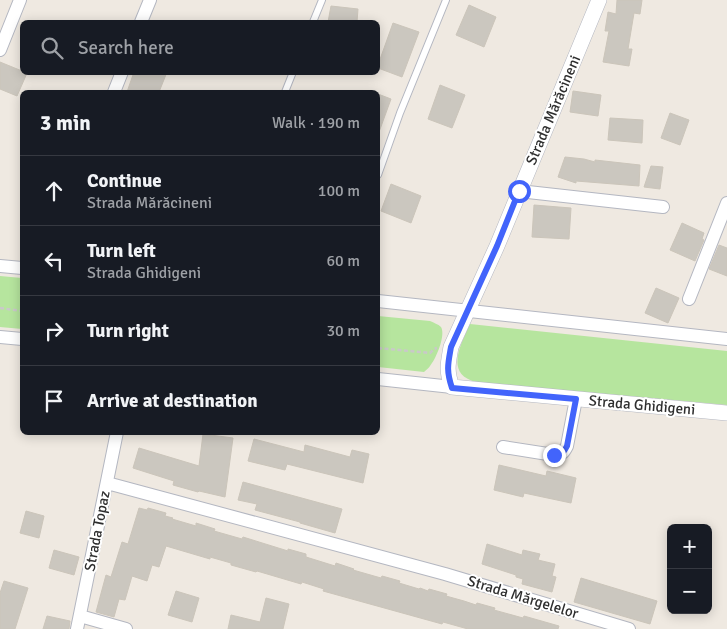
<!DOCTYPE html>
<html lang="en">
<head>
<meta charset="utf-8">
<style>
	body { margin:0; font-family:Signika,sans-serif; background:#242831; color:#f1f3f6 }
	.controls { position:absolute; right:15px; bottom:15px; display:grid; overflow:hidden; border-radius:8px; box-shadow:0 2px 12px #0003 }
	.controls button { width:45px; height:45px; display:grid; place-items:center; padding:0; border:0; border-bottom:1px solid #363941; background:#171b24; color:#f1f3f6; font:25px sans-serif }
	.stop { position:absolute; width:15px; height:15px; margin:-11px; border:4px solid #4264fb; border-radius:50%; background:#fff }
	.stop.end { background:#4264fb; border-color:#fff; box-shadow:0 1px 5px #0008 }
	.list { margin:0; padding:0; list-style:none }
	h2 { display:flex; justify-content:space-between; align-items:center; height:65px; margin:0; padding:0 20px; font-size:21px }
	h2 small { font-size:16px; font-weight:400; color:#9ea1a6 }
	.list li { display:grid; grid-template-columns:32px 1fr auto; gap:15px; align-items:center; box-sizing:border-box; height:70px; padding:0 20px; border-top:1px solid #363941 }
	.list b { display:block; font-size:19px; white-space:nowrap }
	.list p { margin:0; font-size:16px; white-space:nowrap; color:#9ea1a6 }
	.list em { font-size:16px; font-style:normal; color:#9ea1a6 }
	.icon { flex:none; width:28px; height:28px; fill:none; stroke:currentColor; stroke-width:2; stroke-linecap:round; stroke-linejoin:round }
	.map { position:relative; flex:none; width:727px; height:629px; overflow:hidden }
	.search { position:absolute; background:#171b24; box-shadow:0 2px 12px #0003; left:20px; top:20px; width:360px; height:55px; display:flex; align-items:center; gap:12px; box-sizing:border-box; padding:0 18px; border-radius:8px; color:#9ea1a6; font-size:19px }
	.panel { position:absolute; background:#171b24; box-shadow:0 2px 12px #0003; left:20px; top:90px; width:360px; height:345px; border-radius:8px }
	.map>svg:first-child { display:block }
	.green { fill:#b6e59e }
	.building { fill:#cbc7bf; stroke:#cbc5ba }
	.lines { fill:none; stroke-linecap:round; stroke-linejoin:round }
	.service-casing { stroke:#b4b7c1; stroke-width:8 }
	.minor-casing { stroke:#b4b7c1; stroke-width:14 }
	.tertiary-casing { stroke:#b4b7c1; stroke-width:16 }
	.path { stroke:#c9c9c9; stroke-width:2.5; stroke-dasharray:4 2.5; stroke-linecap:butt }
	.service { stroke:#fff; stroke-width:6 }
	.minor { stroke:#fff; stroke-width:12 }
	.tertiary { stroke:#fff; stroke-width:15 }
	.route { stroke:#4264fb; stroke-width:6 }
	.labels { text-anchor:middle; stroke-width:4; stroke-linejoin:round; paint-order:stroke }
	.street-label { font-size:15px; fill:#2e2e2e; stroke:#fff }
</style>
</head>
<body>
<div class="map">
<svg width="727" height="629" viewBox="0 0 727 629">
	<rect width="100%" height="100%" fill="#efe9e1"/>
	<!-- green -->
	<path class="green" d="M0,276L22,278V329L0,327Z
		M378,316L430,321C434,323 438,324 441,327C446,335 436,359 430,366C429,368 426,370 424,372L378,367Z
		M470,324L727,351V405L476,382C444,374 461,344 470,324Z"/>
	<!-- building -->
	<path class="building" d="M617,0H642L640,14L634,13L628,49H632L629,66L603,62L609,31H605L608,12L616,14Z
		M469,5L496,17L484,47L456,35Z
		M331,6L358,9L357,22H328Z
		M393,23L419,32L402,77L378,68V65Z
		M0,62L22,71V72L27,73L17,96L0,89Z
		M134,72H167L159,92H127Z
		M440,85L465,95L452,128L428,119Z
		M573,91L601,95L598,116L570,112Z
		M378,94L391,99L379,132L378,131Z
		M670,113L689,120L680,145L661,138Z
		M610,118L643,120L642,143L608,140Z
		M565,157L584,159L595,162V160L640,165L639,186L576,181V183L558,177Z
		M651,166L663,167L660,189L644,187Z
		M391,184L421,196L411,223L381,211Z
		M534,205L571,208L569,239L532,237Z
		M682,223L704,233L702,239L704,240L695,261L670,250Z
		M719,245L727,248V276L709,269Z
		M656,288L679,298L668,323L645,313Z
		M203,434L233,438L225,497L199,491L198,492L173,485L174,481L133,468L139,448L199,466Z
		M254,439L304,452L305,445L350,457L352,450L369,454L363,483L287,464L285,470L248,461Z
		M499,465L546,476L547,471L576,478L571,503L524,493L523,497L494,490Z
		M243,482L342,509L335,533L300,523V522L255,510L257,504L238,500Z
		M139,508L147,510L148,508L166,513L165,516L173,518L172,519L196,526V523L215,529L214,531L242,539L243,537L288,551V549L306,554V557L335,566L336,563L354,569L353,570L381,578L382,576L400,581L399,583L419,589L420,588L428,591L429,589L447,594L446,596L464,601L476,605L477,603L495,608L494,610L523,618L524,616L559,626L558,629H468L443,622L442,624L323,591L324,589L302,582L301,584L257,571L256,572L231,565V563L210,557V559L166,546L159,567L152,565L147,581L132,576L125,600L119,599L114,617L96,612L106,575L111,577L122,542L128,544Z
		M26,511L44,516L39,538L20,533Z
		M487,544L522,555L523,550L540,554L538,560L555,564L552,576L556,577L552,592L522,584L523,579L516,577V575L482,564Z
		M54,550L79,557L74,575L49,568Z
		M581,578L657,601L650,624L574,602Z
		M4,581L28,588L15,629H0V593Z
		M176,591L199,598L192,622L168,615Z
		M266,598L289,604L283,629H228L231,615L260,622Z
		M47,616L70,621L69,629H43Z"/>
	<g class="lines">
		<!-- service casing -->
		<g class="service-casing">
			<path id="service" d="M313,22L322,0
				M285,92L293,72
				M378,175L400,113L446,0"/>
		</g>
		<!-- minor casing -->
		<g class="minor-casing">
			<path id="minor" d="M141,22L150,0
				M0,50L20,0
				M114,92L122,72
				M519,191L663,207
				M0,266L22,268
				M689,299L727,203
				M378,301L727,339
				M0,337L22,339
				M378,379L452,387
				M503,447L554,455C562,455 564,452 567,446L576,399
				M107,483L445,574L629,629
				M80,616L126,629
				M77,629L117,432"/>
		</g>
		<!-- tertiary casing -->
		<g class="tertiary-casing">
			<path id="tertiary" d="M599,0L497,246L451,347C448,364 446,370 452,387L727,413"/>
		</g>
		<!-- path -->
		<path class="path" d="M0,308L22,311
			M378,348L430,353L434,349L437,348"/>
		<!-- service -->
		<use href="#service" class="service"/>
		<!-- minor -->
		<use href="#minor" class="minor"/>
		<!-- tertiary -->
		<use href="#tertiary" class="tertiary"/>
	</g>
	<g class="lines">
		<!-- route -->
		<path class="route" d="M519,191L497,246L451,347C448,364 446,370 452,388L576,399L567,446C564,452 562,455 554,455"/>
	</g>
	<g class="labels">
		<!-- street labels -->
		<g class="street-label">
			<text transform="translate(553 110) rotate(-67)" y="5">Strada Mărăcineni</text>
			<text transform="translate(642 405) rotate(5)" y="5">Strada Ghidigeni</text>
			<text transform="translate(97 531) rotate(-79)" y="5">Strada Topaz</text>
			<text transform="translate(523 597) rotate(17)" y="5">Strada Mărgelelor</text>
		</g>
	</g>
</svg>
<div class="controls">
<button>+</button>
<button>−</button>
</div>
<div class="stop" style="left:519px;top:191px"></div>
<div class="stop end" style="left:554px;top:455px"></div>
<div class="search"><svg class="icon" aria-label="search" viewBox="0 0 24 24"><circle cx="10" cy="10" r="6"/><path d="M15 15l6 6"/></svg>Search here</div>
<section class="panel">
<h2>3 min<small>Walk · 190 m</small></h2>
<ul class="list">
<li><svg class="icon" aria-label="ahead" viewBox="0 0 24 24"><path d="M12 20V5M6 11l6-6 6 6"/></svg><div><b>Continue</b><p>Strada Mărăcineni</p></div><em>100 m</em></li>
<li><svg class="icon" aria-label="left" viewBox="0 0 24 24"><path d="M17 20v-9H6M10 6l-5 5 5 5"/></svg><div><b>Turn left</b><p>Strada Ghidigeni</p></div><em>60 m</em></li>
<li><svg class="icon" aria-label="right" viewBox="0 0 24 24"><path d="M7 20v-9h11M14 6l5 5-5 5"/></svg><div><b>Turn right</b></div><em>30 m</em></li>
<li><svg class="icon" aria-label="arrive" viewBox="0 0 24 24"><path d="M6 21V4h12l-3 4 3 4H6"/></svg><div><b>Arrive at destination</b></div></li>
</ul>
</section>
</div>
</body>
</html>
